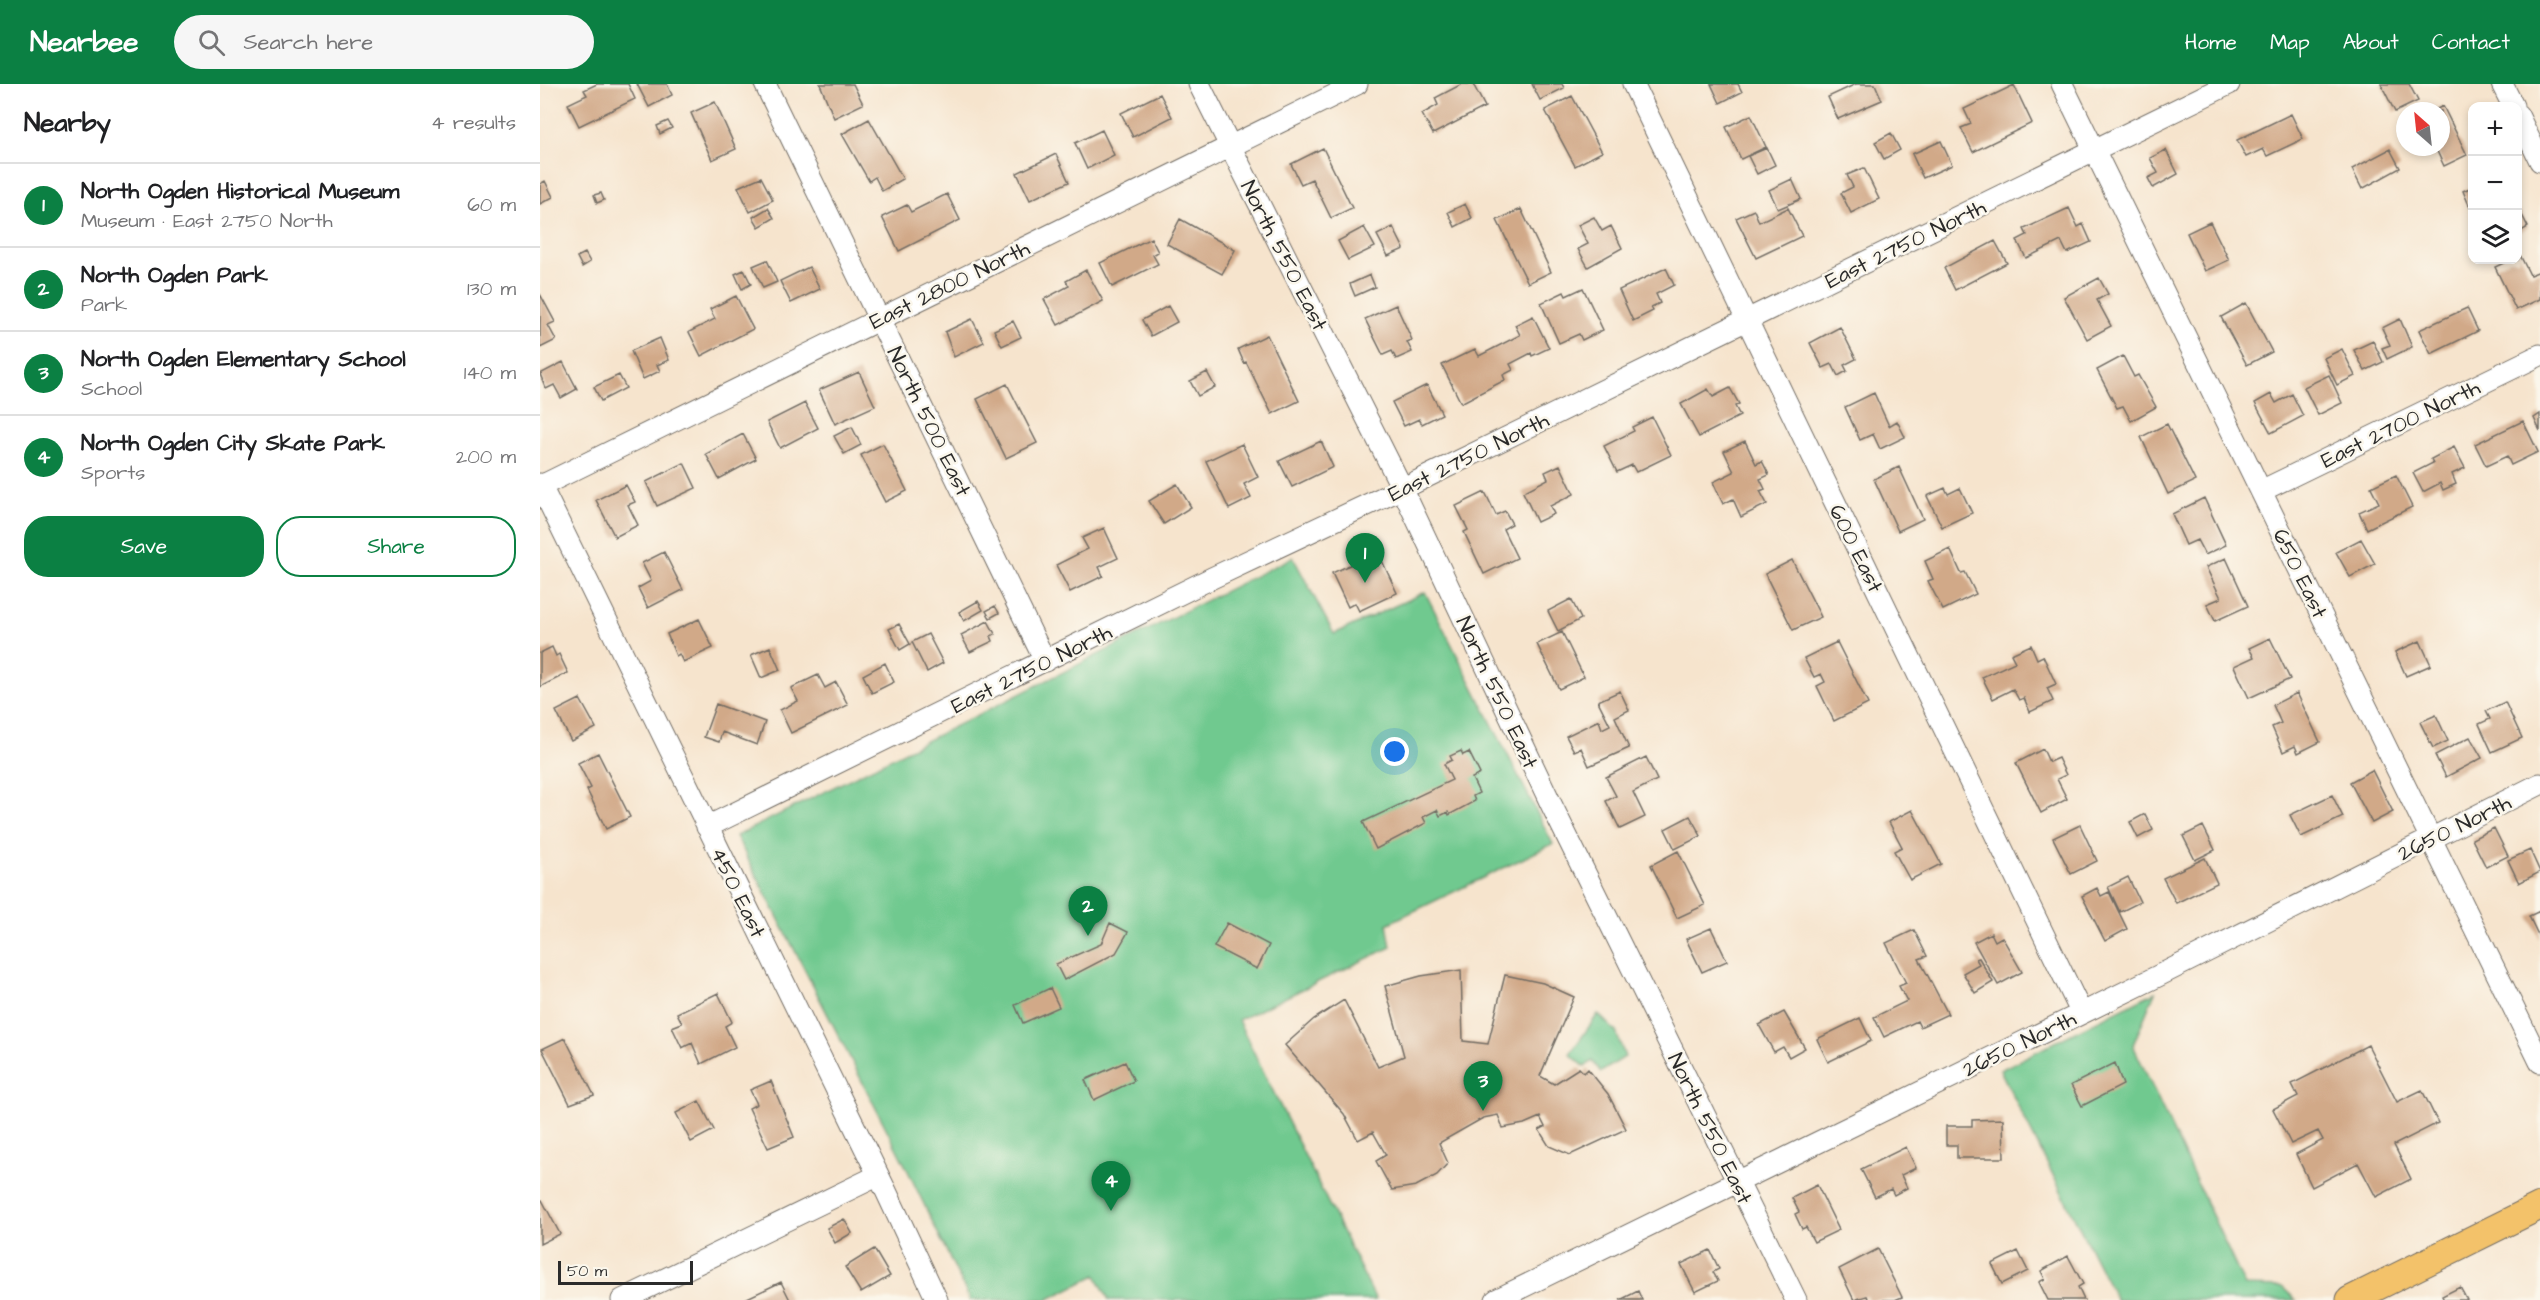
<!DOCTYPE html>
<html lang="en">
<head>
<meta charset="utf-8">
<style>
	body { margin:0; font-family:"Architects Daughter",sans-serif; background:#f6f6f6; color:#202124 }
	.controls { position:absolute; right:18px; top:18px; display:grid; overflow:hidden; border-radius:12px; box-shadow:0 3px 9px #0003 }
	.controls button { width:54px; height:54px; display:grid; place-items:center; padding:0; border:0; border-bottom:2px solid #e0e0e0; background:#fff; color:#202124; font:30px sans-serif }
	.compass { position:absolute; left:1856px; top:18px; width:54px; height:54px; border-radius:50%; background:#fff; box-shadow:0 3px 9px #0003; rotate:333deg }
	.scale { position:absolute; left:18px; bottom:15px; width:135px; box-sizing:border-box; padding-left:6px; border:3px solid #2b2b2b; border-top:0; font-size:16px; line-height:21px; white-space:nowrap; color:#2b2b2b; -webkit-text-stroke:4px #fbf7ec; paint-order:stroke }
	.you { position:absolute; left:855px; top:668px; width:21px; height:21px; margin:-15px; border:4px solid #fff; border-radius:50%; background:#1a73e8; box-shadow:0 0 0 9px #1a73e833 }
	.badge { display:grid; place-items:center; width:39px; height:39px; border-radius:50%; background:#0b8043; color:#fff; font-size:20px; font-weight:700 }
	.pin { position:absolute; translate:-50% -50px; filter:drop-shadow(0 2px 3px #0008) }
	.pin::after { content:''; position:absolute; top:32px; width:21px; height:18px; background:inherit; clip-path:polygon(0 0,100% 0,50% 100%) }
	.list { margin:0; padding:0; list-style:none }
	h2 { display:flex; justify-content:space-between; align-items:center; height:78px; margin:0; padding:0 24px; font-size:26px }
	h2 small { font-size:20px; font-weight:400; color:#757577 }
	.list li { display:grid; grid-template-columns:39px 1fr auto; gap:18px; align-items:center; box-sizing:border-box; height:84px; padding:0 24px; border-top:2px solid #e0e0e0 }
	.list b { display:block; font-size:22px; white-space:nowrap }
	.list p { margin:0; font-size:20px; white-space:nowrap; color:#757577 }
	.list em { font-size:20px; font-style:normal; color:#757577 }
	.actions { display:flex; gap:12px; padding:18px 24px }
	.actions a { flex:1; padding:14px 0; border:2px solid #0b8043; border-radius:24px; text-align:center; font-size:21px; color:#0b8043 }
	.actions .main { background:#0b8043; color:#fff }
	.icon { flex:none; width:33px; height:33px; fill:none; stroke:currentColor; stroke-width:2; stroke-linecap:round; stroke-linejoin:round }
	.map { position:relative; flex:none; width:2000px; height:1216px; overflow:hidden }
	header { display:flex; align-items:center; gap:36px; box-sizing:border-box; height:84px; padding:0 30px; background:#0b8043; color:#fff }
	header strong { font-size:28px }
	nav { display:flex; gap:33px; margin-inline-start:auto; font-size:21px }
	.search { width:420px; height:54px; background:#f6f6f6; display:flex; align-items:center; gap:15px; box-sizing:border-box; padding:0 21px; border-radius:33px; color:#757577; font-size:22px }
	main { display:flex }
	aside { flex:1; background:#fff }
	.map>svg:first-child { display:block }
	.green { fill:#6fc98f; stroke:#4d7a5d; stroke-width:1.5 }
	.building { fill:#d1a988 }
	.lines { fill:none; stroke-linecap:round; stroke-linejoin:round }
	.minor-casing { stroke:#726c64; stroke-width:23 }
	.major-casing { stroke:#726c64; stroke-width:29 }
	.minor { stroke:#fff; stroke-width:21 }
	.major { stroke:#f3c26a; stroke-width:27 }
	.labels { text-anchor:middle; stroke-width:5; stroke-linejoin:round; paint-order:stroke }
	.street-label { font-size:22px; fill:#2b2b2b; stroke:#fbf7ec }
</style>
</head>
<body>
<header>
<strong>Nearbee</strong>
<div class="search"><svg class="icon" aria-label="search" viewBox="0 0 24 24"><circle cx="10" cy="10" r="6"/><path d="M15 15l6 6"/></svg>Search here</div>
<nav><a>Home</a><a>Map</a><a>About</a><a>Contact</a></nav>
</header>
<main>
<aside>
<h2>Nearby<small>4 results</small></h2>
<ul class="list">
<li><span class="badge">1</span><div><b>North Ogden Historical Museum</b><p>Museum · East 2750 North</p></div><em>60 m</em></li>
<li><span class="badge">2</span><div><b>North Ogden Park</b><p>Park</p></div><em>130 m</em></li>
<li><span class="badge">3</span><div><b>North Ogden Elementary School</b><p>School</p></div><em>140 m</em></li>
<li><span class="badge">4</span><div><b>North Ogden City Skate Park</b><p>Sports</p></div><em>200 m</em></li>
</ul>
<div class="actions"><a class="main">Save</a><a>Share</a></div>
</aside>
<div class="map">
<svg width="2000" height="1216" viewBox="0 0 2000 1216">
	<rect width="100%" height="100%" fill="#fbf7ec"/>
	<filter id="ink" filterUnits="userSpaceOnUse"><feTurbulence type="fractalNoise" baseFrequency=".0167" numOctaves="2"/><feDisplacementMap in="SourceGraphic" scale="12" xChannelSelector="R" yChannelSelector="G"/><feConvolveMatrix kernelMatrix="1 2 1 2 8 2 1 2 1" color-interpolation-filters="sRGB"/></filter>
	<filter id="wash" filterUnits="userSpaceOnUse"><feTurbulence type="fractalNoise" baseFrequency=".008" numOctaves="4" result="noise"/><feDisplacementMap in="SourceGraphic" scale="24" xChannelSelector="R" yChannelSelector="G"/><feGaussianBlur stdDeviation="1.35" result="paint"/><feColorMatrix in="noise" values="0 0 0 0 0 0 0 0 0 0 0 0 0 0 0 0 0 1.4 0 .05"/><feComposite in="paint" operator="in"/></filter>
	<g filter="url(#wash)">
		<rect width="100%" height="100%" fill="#f6e4cd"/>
		<!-- green -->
		<path class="green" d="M753,473L794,550L885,508L1013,760L847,840L851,863L698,936L836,1216H569L556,1191L507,1216H430L367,1085L196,752Z
			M1615,908L1593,961L1705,1202L1742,1203L1756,1216H1576L1460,986Z
			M1058,930L1076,948L1085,973L1061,988L1052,977L1045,983L1030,970Z"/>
		<g id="blocks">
			<!-- building -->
			<path class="building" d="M57,0H88L95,15L39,42L28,20L47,11L44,6Z
				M97,0H127L132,11L109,23Z
				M280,0H313L323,20L294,34Z
				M922,0H933L945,23L893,50L882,30L898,21L895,14Z
				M992,0H1022L1024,4L1000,16Z
				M1171,0H1198L1202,8L1180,19Z
				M1316,0H1335L1342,16L1298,35L1288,13Z
				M1841,0H1869L1878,17L1855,28Z
				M1474,1L1492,39L1433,68L1421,44L1431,40L1424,25Z
				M620,10L632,33L593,53L581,29Z
				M1032,12L1062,68L1035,82L1005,26Z
				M175,18L196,65L172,76L151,29Z
				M1903,22L1927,71L1904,82L1895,63H1901V27H1893Z
				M1751,30L1763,55L1727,72L1723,65L1706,73L1697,56Z
				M1211,31L1226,63L1201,75L1186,43Z
				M329,35L363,95L342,107L335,93L329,97L302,50Z
				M128,37L132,44L120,50L117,42Z
				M562,46L574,71L547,85L535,59Z
				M1351,49L1360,66L1344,75L1335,58Z
				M1401,57L1412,81L1383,94L1372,70Z
				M783,64L812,124L791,134L772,95L761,100L751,80Z
				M1227,64L1235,81L1217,90L1208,72Z
				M1850,65L1860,84L1822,105L1812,85Z
				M1626,66L1638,90L1613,104L1608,94L1618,89L1610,74Z
				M516,70L529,98L490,116L477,89Z
				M1324,84L1339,115L1311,129L1301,109L1313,103L1307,91Z
				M221,93L233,116L210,128L198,103Z
				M1252,95L1261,115L1238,125L1229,106Z
				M5,97L13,113L0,120V100Z
				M1932,103V128L1923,107Z
				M61,109L64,116L57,119L54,111Z
				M407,110L420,136L359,167L342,133L367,121L371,128Z
				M925,120L932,134L915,143L908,128Z
				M228,124L234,134L219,143L213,133Z
				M1248,124L1262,152L1216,174L1196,134L1214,126L1219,138Z
				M1529,124L1538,143L1543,140L1551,158L1527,169L1521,157L1486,174L1477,156L1487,151L1484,145Z
				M981,125L1011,188L988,199L957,136Z
				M1979,125L1988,143L1978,149V126Z
				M1054,133L1062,147L1071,142L1082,164L1048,183L1038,165L1048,160L1038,141Z
				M640,135L695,166L682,190L627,160Z
				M1670,138L1689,176L1665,187L1647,149Z
				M824,143L835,163L808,176L798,157Z
				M853,143L864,165L848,172L837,151Z
				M611,154L618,168L613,171L618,180L572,203L560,179Z
				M1455,157L1467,179L1415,206L1404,184Z
				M45,169L50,178L42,183L37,173Z
				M1980,171L1990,191L2000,187V215L1976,226L1955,183L1970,176H1978Z
				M227,176L237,198L223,204L213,182Z
				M269,183L280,205L251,219L240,197Z
				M1126,184L1134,201L1116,210L1120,219L1111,223L1113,227L1093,237L1079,206Z
				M204,186L211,200L202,205L195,190Z
				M546,186L563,217L518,241L504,215L529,202L526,197Z
				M830,191L835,203L815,212L810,200Z
				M1559,194L1568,210L1557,216L1571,242L1547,255L1524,213Z
				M1043,204L1063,246L1042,256L1039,250L1019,259L1001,219L1024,208L1026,212Z
				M0,210L15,238L8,241L16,256L0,264Z
				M196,212L213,245L161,272L149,248L175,235L170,225Z
				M1706,219L1732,268L1707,281L1681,233Z
				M856,221L872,256L867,258L872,268L856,275L852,267L843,271L825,235Z
				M628,222L637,238L611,252L602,236Z
				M1927,224L1938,247L1891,270L1879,246Z
				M993,232L1009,264L992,272L991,269L970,280L973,286L963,291L965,296L921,319L902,281L935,265L939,272L980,251L975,241Z
				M432,235L444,258L414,273L405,248Z
				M1860,235L1872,263L1847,275L1842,264L1850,261L1842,244Z
				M473,237L481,253L462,262L454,246Z
				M1300,243L1316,275L1304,281L1307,287L1298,292L1292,280L1283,284L1270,259Z
				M727,251L759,317L732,330L706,278L704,279L698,265Z
				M120,254L129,276L117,281L120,287L103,295L91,267Z
				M1833,257L1843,278L1825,287L1814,266Z
				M1802,265L1815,292L1797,301L1784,274Z
				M1583,272L1594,293L1598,291L1616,323L1591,337L1583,322L1577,324L1557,286Z
				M23,278L37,305L21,314L14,301L6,305L0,290Z
				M319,288L335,322L295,340L279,306Z
				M667,288L675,303L658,312L650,297Z
				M79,291L86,304L61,317L54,303Z
				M1789,291L1802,319L1778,331L1764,303Z
				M467,300L497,359L466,374L437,315Z
				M887,301L902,330L882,340L879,335L864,342L852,318Z
				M1190,304L1199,320L1195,322L1200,332L1159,353L1141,320L1168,305L1173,313Z
				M1334,309L1349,342L1357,337L1365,353L1340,365L1333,350L1320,356L1305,323Z
				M1731,310L1736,319L1752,310L1763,332L1731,349L1715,319Z
				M265,319L278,344L240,364L227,338Z
				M2000,330V347L1994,334Z
				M1112,333L1131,371L1096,388L1092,381L1077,388L1064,362L1094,347L1092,343Z
				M1983,337L1998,368L1971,381L1967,372L1946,382L1935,360Z
				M1627,340L1655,397L1628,410L1601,353Z
				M312,343L321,361L304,370L294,352Z
				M203,350L216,375L179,395L166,370Z
				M781,357L793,383L752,403L739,377Z
				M1205,357L1216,380L1222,377L1229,391L1220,395L1225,405L1220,407L1227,420L1201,433L1193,415L1183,420L1173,398L1194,388L1184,367Z
				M343,360L367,407L345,418L321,371Z
				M702,360L718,393L704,400L711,414L689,425L666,377Z
				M1914,363L1925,384L1912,390L1916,400L1903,406L1900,399L1883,408L1873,389L1893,379L1891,375Z
				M144,379L156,404L117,422L106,398Z
				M1020,381L1034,410L1010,422L1014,430L997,438L983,408L1008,395L1005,388Z
				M1359,383L1383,435L1358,447L1334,395Z
				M1856,391L1872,423L1827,445L1819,428L1839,419L1831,403Z
				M637,400L651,423L624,440L609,417Z
				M86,401L95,418L88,421L98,441L75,453L56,416Z
				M1405,404L1408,410L1420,404L1432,429L1402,443L1387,412Z
				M945,408L956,431L965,427L972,440L963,445L977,474L944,490L924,448L928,446L916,422Z
				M1664,414L1686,461L1665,471L1657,456L1646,461L1632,430Z
				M564,444L578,474L559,483L563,492L530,508L516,481L548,465L542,454Z
				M1821,455L1835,480L1810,493L1796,468Z
				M1410,465L1421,489L1425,488L1436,510L1403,526L1388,497L1393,495L1385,477Z
				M124,468L143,506L108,524L98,504L111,497L102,479Z
				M838,468L857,509L819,527L815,519L808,523L792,489Z
				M1686,474L1708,522L1675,537L1667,520L1681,514L1666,483Z
				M1252,476L1281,533L1253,546L1225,490Z
				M1031,515L1041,535L1018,547L1008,527Z
				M438,517L443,526L424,537L419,528Z
				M455,522L459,529L450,534L446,527Z
				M159,535L173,564L143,578L139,570L136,572L127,550Z
				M448,537L455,550L451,552L453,557L430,568L421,551Z
				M359,540L370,560L360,566L349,545Z
				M1022,548L1044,593L1019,605L997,560Z
				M388,550L403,579L387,588L372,558Z
				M1730,554L1750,595L1709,614L1694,582L1714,573L1709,564Z
				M1880,557L1891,581L1866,592L1855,568Z
				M1297,558L1328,620L1294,637L1277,602L1285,598L1281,590L1274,593L1264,574Z
				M1491,561L1497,575L1503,572L1516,600L1507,604L1513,617L1490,628L1484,614L1479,616L1473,605L1453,615L1442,593L1475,578L1471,570Z
				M12,563L16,572L19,570L28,589L0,603V569Z
				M230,563L240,586L221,594L211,571Z
				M345,579L354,598L332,609L323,591Z
				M278,591L285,604L296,598L308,621L251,649L240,626L258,617L251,604Z
				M1080,607L1089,626L1075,633L1089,664L1049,682L1041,664L1034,667L1026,652L1059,636L1062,645L1070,641L1058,617Z
				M1757,609L1780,658L1758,669L1755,662L1743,668L1732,643L1741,639L1733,621Z
				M40,615L56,644L31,657L16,627Z
				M1965,618L1982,654L1952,668L1939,640L1950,635L1946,627Z
				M176,620L225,638L217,661L182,648L179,658L164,653Z
				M1896,631L1908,657L1893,664L1880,638Z
				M1930,653L1942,674L1906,693L1895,671Z
				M1503,665L1509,678L1518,674L1526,691L1517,695L1527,715L1501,729L1476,679Z
				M921,667L923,671L929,668L940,690L932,694L939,709L933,712L935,717L909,731L908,728L900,732L897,726L883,733L886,739L836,765L823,738L912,696L904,680L912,676L910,672Z
				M58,669L90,733L66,745L47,706L51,704L38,679Z
				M1106,673L1117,696L1093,708L1105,733L1080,745L1066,717L1076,712L1066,693Z
				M1832,686L1853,728L1832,739L1810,698Z
				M1792,711L1803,733L1761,753L1750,731Z
				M1372,726L1401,780L1370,796L1354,767L1362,763L1349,738Z
				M1605,730L1613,746L1598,754L1590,738Z
				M1150,732L1161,752L1135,765L1125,745Z
				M1540,741L1557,777L1531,790L1513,754Z
				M1663,742L1675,766L1655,776L1643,752Z
				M1954,744L1968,772L1946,783L1932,755Z
				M1990,766L2000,788L1979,799L1968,776Z
				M1138,767L1165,821L1137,834L1111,781Z
				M1665,774L1677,799L1636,819L1623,794Z
				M1588,793L1600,818L1580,828L1568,803Z
				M1557,804L1561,812L1569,808L1587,845L1565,857L1542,812Z
				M2000,827V855L1989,832Z
				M570,839L588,848L576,869L524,896L516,880L561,860Z
				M687,839L729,861L717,885L674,863Z
				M1171,844L1187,877L1162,888L1146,855Z
				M1374,846L1387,872L1379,875L1408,930L1380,943L1377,937L1344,953L1334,933L1367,917L1359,902L1366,899L1346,859Z
				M1451,849L1455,857L1462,853L1482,888L1458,901L1434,858Z
				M1439,874L1453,898L1435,909L1423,889L1439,880L1436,875Z
				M921,886L923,957L948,960L965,891L1003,899L1034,913L1000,992L1014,1000L1039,984L1044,989L1048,985L1068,1010L1086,1045L1030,1071L1009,1062L999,1046L1005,1043L1000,1033L984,1040L963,1044L958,1031L943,1034L899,1059L908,1079L897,1091L876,1102L852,1106L836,1077L846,1071L833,1048L818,1056L804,1030L745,961L774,935L804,916L838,983L864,972L845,902L881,892Z
				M510,904L519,923L483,939L475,921Z
				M178,909L192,938L185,942L195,963L161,980L152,959L142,964L132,943L142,939L137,929Z
				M1244,928L1265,964L1249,973L1243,963L1234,968L1219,941Z
				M1320,934L1331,957L1288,978L1277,955Z
				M25,954L54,1011L30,1020L2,965Z
				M1828,961L1857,1018L1882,1006L1898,1039L1854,1061L1871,1095L1836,1113L1818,1079L1772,1103L1756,1070L1783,1056L1778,1047L1751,1060L1733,1025L1758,1012L1752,1000Z
				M585,978L594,997L554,1016L545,996Z
				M1575,979L1583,1001L1542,1022L1531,1001Z
				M231,997L254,1053L228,1064L209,1024L217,1020L210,1006Z
				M159,1017L174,1046L151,1058L136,1029Z
				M1463,1035L1464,1074H1417V1061H1406V1042H1432V1036Z
				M1366,1063L1376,1084L1361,1091L1367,1104L1354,1111L1351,1105L1335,1113L1321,1085Z
				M1277,1101L1299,1146L1274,1158L1266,1143L1262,1145L1255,1130L1259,1128L1252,1114Z
				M2,1116L20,1150L0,1160V1117Z
				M304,1135L312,1149L295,1159L287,1144Z
				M334,1165L350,1192L321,1209L305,1183Z
				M1338,1165L1362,1213L1355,1216H1329L1327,1212L1314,1216L1299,1185Z
				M1170,1166L1179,1185L1173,1188L1178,1197L1155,1208L1141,1180Z
				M1478,1167L1488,1187L1462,1200L1452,1180Z
				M1528,1172L1543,1200L1538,1203L1544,1216H1508L1499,1198L1505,1195L1501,1187Z
				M241,1198L250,1216H203Z
				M1920,1203L1927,1216H1904L1902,1212Z
				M1098,1207L1102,1216H1080Z"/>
		</g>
	</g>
	<g filter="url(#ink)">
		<use href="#blocks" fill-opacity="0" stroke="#726c64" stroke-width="1.5"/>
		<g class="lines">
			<!-- minor casing -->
			<g class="minor-casing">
				<path id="minor" d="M225,0L505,577
					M659,0L862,404L1012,722L1256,1216
					M1093,0L1541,928
					M1522,0L2000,978
					M1962,0L1973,22
					M1978,31L2000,77
					M0,400L346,1107L397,1216
					M1,402L817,0
					M1721,407L2000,271
					M167,743L672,494L880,396L1689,0
					M82,1216L337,1092
					M956,1216L1618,892L2000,700"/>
			</g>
			<!-- major casing -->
			<g class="major-casing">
				<path id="major" d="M1810,1216L2000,1122"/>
			</g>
			<!-- minor -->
			<use href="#minor" class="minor"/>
			<!-- major -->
			<use href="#major" class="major"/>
		</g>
	</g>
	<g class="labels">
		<!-- street labels -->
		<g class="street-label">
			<text transform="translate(1365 159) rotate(-26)" y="8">East 2750 North</text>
			<text transform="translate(745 171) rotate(63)" y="8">North 550 East</text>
			<text transform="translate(409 200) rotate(-26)" y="8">East 2800 North</text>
			<text transform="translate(390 337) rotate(64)" y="8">North 500 East</text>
			<text transform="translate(1860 339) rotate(-26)" y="8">East 2700 North</text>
			<text transform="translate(928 372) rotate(-26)" y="8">East 2750 North</text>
			<text transform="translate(1317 464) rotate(64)" y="8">600 East</text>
			<text transform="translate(1761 489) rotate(64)" y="8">650 East</text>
			<text transform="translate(491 584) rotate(-26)" y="8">East 2750 North</text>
			<text transform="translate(958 608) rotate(65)" y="8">North 550 East</text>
			<text transform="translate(1914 743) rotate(-26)" y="8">2650 North</text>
			<text transform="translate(199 808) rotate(64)" y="8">450 East</text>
			<text transform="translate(1479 959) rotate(-26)" y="8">2650 North</text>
			<text transform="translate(1171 1044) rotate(64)" y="8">North 550 East</text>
		</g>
	</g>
</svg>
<div class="controls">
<button>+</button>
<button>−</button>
<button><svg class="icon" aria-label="layers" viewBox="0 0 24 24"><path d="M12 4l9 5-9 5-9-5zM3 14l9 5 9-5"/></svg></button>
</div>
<svg class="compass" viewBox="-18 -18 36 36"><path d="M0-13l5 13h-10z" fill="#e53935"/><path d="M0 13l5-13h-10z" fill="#757577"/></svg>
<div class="scale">50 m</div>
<div class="you"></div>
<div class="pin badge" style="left:825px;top:499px">1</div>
<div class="pin badge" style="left:548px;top:852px">2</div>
<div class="pin badge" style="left:943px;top:1027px">3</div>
<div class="pin badge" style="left:571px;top:1127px">4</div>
</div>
</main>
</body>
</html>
